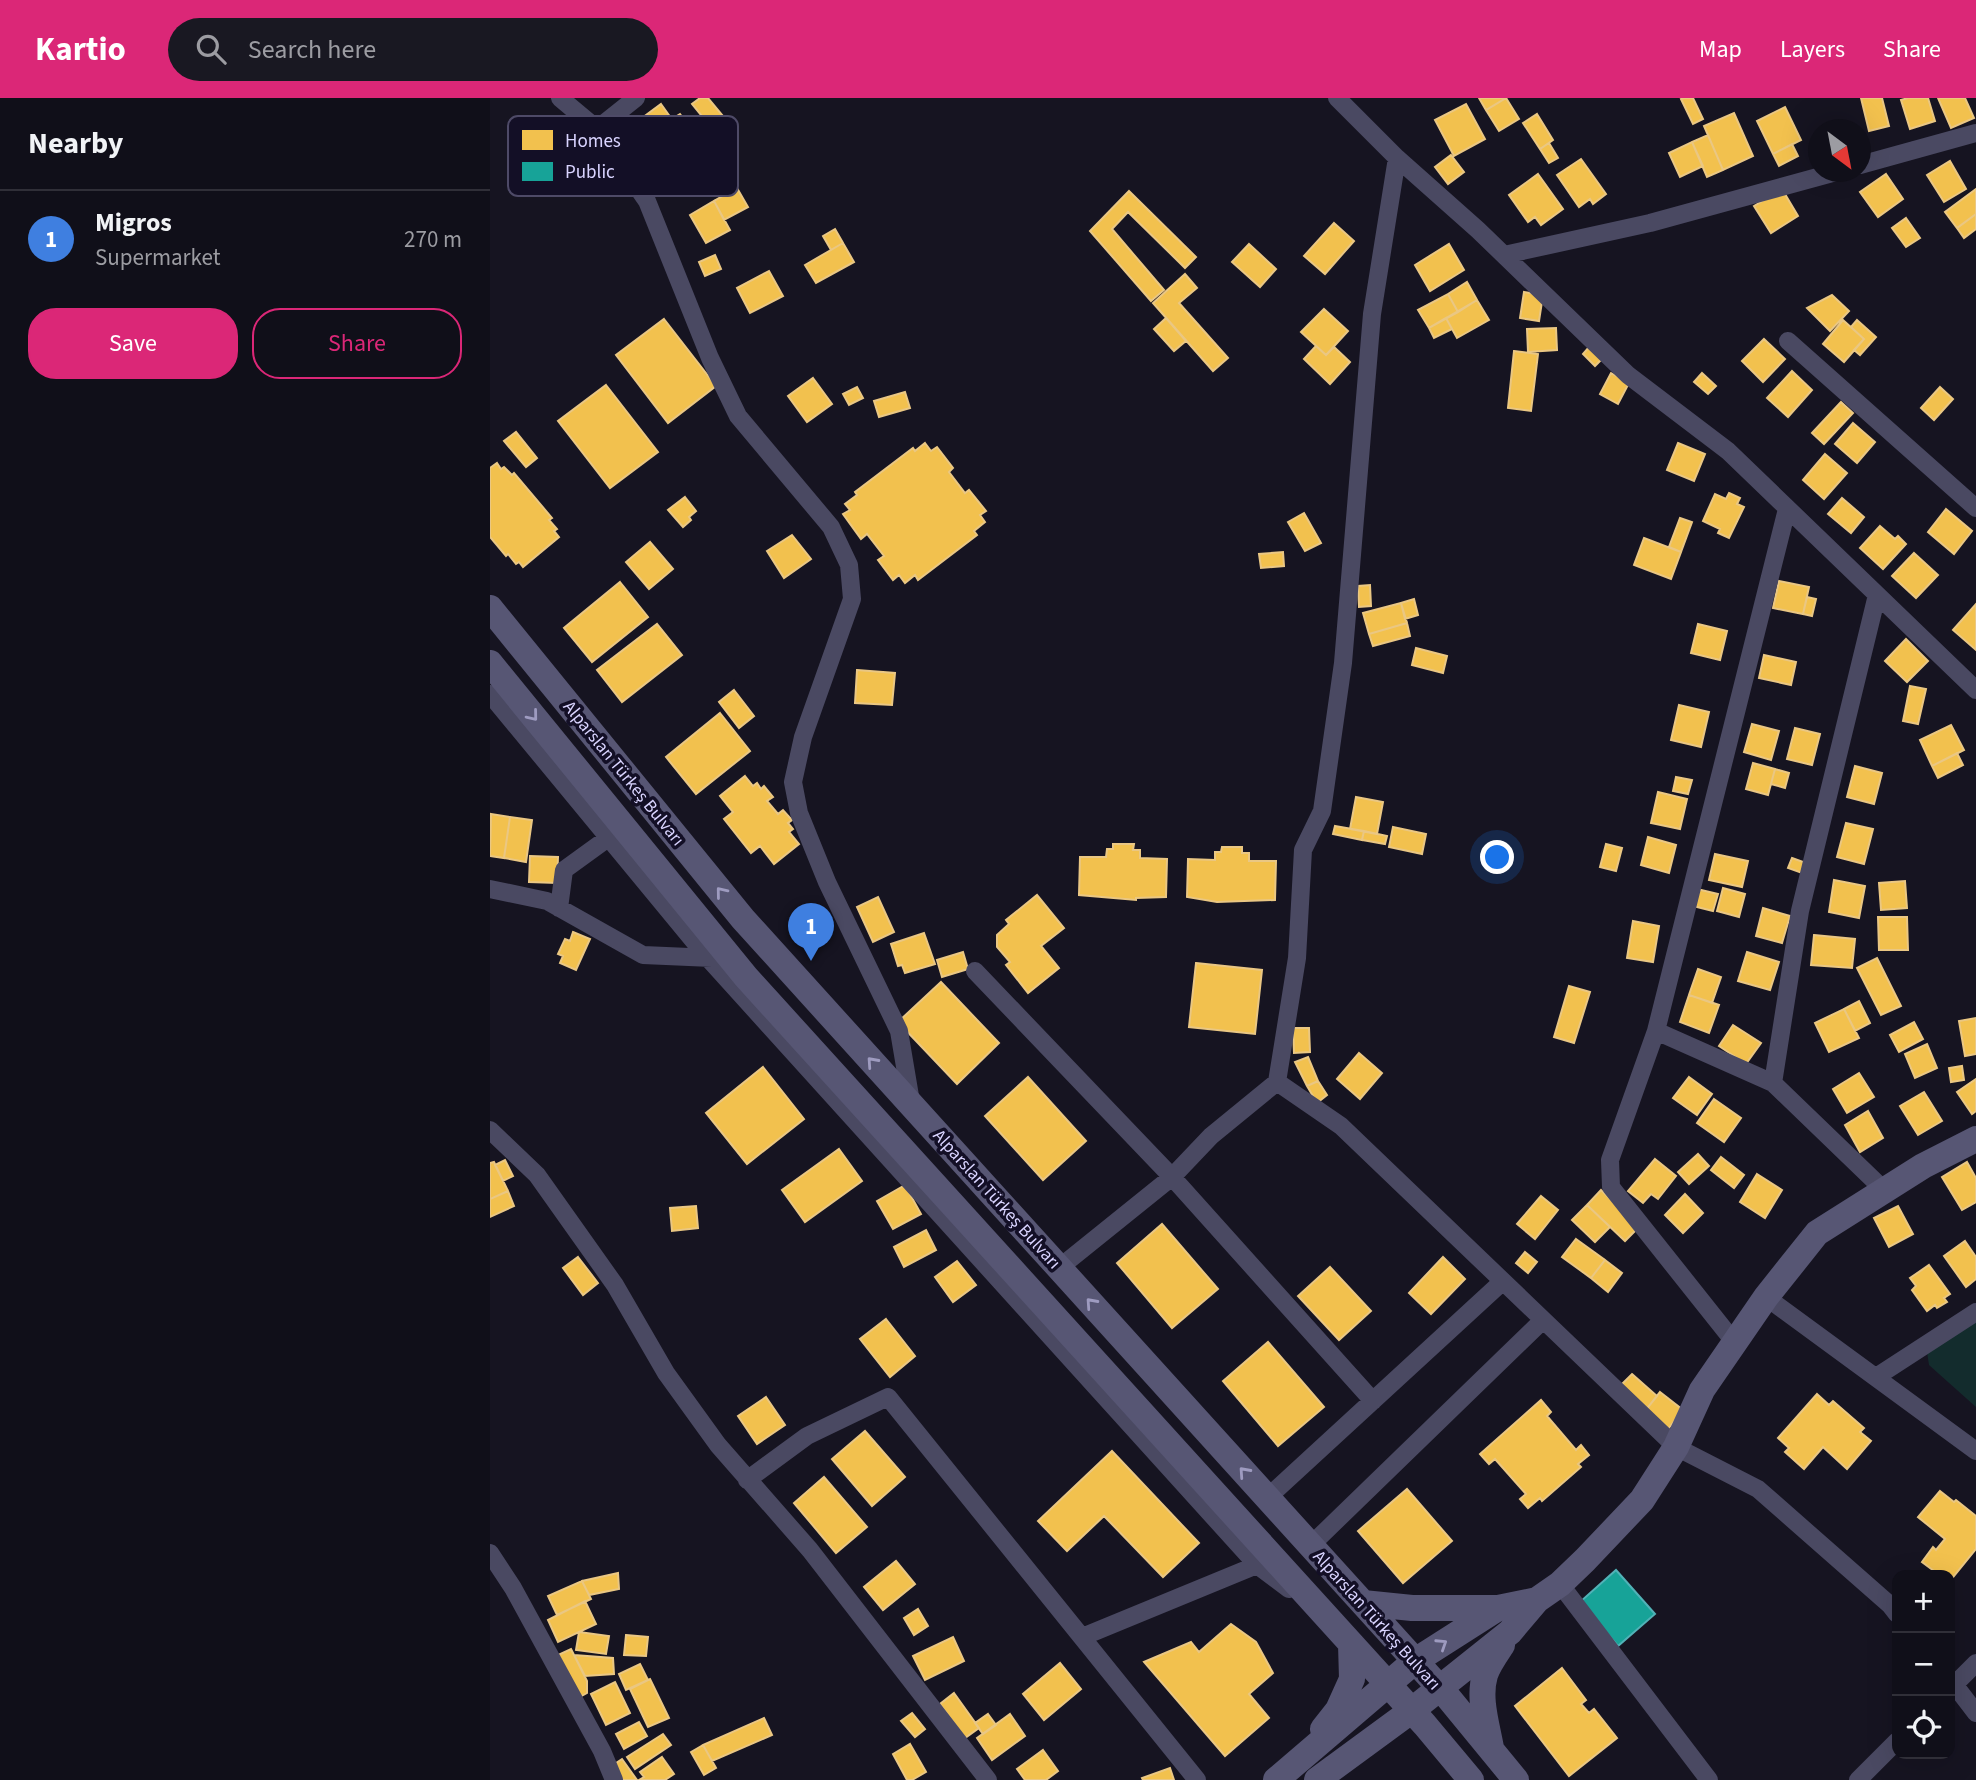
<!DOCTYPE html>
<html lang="en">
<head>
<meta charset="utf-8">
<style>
	body { margin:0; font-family:"Source Sans 3",sans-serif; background:#191822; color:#f1f3f6 }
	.controls { position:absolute; right:21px; bottom:21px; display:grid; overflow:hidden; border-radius:14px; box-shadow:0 7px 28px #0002 }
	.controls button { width:63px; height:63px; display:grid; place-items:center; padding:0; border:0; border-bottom:2px solid #302f38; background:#100f19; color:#f1f3f6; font:35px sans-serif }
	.compass { position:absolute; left:1318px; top:21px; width:63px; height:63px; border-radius:50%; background:#100f19; box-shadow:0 7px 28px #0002; rotate:148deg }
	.you { position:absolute; left:1008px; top:760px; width:24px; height:24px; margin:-18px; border:5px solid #fff; border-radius:50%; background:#1a73e8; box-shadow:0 0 0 10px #1a73e833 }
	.badge { display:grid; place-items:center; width:46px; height:46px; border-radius:50%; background:#db2777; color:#fff; font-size:23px; font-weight:700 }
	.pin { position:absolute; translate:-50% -58px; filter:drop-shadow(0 2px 4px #0008) }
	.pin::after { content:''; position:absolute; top:37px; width:24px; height:21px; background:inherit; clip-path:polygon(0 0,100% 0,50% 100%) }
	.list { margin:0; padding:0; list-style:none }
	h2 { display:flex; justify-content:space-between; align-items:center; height:91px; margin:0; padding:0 28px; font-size:30px }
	h2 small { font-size:23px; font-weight:400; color:#9c9ca2 }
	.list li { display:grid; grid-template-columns:46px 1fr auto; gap:21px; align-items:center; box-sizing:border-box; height:98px; padding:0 28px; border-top:2px solid #302f38 }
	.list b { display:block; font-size:26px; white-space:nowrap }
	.list p { margin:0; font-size:23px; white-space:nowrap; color:#9c9ca2 }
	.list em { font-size:23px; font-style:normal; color:#9c9ca2 }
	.actions { display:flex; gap:14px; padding:21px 28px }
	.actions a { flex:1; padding:16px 0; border:2px solid #db2777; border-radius:28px; text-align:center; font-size:24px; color:#db2777 }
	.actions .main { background:#db2777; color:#fff }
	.icon { flex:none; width:38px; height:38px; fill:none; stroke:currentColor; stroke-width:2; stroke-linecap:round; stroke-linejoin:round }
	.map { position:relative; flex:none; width:1486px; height:1682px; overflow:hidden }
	header { display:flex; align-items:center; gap:42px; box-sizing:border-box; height:98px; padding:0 35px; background:#db2777; color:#fff }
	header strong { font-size:33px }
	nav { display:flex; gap:38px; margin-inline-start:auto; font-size:24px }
	.search { width:490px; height:63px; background:#191822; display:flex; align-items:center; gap:18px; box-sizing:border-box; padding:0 24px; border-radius:38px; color:#9c9ca2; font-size:26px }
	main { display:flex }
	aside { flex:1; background:#100f19 }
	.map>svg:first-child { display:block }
	.green { fill:#132c2d }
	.homes { fill:#f2c14e; stroke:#eac783; stroke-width:2 }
	.public { fill:#17a398; stroke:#51b2b7; stroke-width:2 }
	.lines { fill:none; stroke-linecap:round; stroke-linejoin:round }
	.street { stroke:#4a4962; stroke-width:18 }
	.secondary { stroke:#575674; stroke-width:26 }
	.oneway { stroke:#9e9bc0 }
	.labels { text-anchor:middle; stroke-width:7; stroke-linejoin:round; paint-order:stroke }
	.street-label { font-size:18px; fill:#d9d4ff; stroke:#130f26 }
	.key { fill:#130f26; stroke:#4e4a67; stroke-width:2 }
	.key-label { font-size:19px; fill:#d9d4ff }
</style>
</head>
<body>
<header>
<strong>Kartio</strong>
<div class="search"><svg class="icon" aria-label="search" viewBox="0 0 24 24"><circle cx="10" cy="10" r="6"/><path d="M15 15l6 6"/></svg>Search here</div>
<nav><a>Map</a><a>Layers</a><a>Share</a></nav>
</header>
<main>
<aside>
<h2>Nearby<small></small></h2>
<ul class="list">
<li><span class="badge" style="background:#3f7fe0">1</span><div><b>Migros</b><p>Supermarket</p></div><em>270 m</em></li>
</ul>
<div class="actions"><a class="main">Save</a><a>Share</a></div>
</aside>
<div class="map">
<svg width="1486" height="1682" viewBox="0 0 1486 1682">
	<rect width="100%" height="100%" fill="#161421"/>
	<!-- green -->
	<path class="green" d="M1486,1224V1309L1439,1267L1437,1254Z"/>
	<!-- homes -->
	<path class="homes" d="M210,0H218L233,18L220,28L202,6Z
		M989,0H1016L996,12Z
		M1016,0L1029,21L1009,33L996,12Z
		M1194,0H1203L1213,21L1203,26L1191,1Z
		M1371,0H1392L1399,28L1379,33Z
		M1418,0H1438L1445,23L1420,31L1411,2Z
		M1448,0H1475L1484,20L1461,30Z
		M171,6L191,34L165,54L144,26Z
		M976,6L995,41L964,58L945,22Z
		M1295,9L1311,42L1283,56L1267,23Z
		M1244,15L1263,58L1233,72L1214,28Z
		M190,16L199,28L191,34L182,21Z
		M1047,16L1063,42L1050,51L1033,25Z
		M1218,37L1233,72L1217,79L1202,44Z
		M1202,44L1213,68L1190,79L1179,55Z
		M1059,45L1068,60L1059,65L1050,51Z
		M1302,46L1308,58L1289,68L1283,56Z
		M961,57L974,74L958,86L945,69Z
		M1091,61L1116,96L1103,106L1100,101L1089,109L1067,77Z
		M1460,63L1476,91L1454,104L1437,77Z
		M1048,76L1073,111L1051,127L1045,119L1038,124L1019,97Z
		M1396,76L1413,101L1388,119L1370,94Z
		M247,90L258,109L234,122L224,103Z
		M1292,91L1308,118L1281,135L1264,108Z
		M1486,91V116L1467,130L1455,114Z
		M639,93L706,159L695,170L638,114L622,131L674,192L661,203L600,133Z
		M224,103L240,132L216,145L200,117Z
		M1486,116V131L1474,140L1467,130Z
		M1416,120L1430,140L1416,149L1402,130Z
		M844,125L864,143L835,176L814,158Z
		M345,131L353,145L341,152L333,138Z
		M353,145L364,164L326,185L315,167Z
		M759,146L786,171L770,189L742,164Z
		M959,146L974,172L940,193L925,167Z
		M225,157L231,171L215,178L209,164Z
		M279,173L293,198L260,215L247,190Z
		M695,176L707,190L689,205L738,260L723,273L663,205Z
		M977,184L987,202L968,214L958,196Z
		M1034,194L1053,197L1049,223L1030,220Z
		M958,196L968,214L939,230L928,212Z
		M1342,197L1359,213L1340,233L1317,210Z
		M987,202L999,222L967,240L956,220Z
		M834,211L858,233L836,257L811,234Z
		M676,220L696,243L684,253L664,231Z
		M956,220L962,231L944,240L939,230Z
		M174,221L226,288L178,325L126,257Z
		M1353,222L1374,241L1354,264L1333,246Z
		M1367,222L1386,239L1370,257L1364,252L1374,241L1361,229Z
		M1066,230L1067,252L1038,254L1037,231Z
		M1274,241L1295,261L1273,284L1252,263Z
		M826,248L836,257L844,249L860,264L840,286L814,261Z
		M1100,248L1113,260L1105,268L1093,256Z
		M1024,253L1048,256L1041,313L1018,310Z
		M1302,273L1322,292L1298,319L1277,300Z
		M1121,275L1139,285L1128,306L1110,296Z
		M1212,275L1226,288L1218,296L1204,284Z
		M323,280L342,306L317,324L298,298Z
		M116,287L168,354L120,390L68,323Z
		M367,289L373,300L359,307L353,296Z
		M1450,289L1463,301L1444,322L1431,310Z
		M415,294L420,310L389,319L384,303Z
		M1351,304L1363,315L1334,346L1322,335Z
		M1363,325L1385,344L1367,365L1345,346Z
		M26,334L47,360L36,369L14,343Z
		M435,345L441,353L447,349L463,370L459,374L475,395L479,392L496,413L490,417L495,424L484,433L487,437L428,482L425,477L415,485L409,477L403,482L388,462L394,458L377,436L371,441L353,416L360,412L355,406L367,397L365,394L423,350L425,353Z
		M1188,345L1215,356L1204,383L1177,372Z
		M1335,356L1357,375L1334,401L1313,382Z
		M7,365L11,371L14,369L22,377L24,375L62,420L59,422L67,431L64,433L69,439L33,469L29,464L26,466L18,456L16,458L0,439V370Z
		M1239,395L1250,400L1247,406L1254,409L1239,440L1228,435L1230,431L1213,423L1225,396L1236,401Z
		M195,399L206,413L199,419L201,422L193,429L178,412Z
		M1352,400L1374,419L1361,435L1338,416Z
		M1456,411L1482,433L1464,456L1438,434Z
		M814,415L831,445L815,453L798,424Z
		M1190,420L1202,424L1191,454L1179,449Z
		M1390,428L1405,441L1408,438L1416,446L1393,471L1370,450Z
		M302,437L321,461L294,480L277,453Z
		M1154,440L1191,454L1181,481L1144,467Z
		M160,444L183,471L159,491L136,464Z
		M793,454L794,468L771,470L769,456Z
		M1424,455L1448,477L1426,500L1402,478Z
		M1289,483L1319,489L1313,516L1283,510Z
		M130,484L158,519L102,564L74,530Z
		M880,487L881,508L869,509L868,488Z
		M1317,499L1326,501L1322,518L1313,516Z
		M924,501L928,517L915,521L911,505Z
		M911,505L917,525L879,536L873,515Z
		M1486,506V552L1463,532Z
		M917,525L920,538L883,548L879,536Z
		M167,526L192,557L132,604L107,572Z
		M1208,526L1237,533L1230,562L1201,555Z
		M1416,541L1438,563L1417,584L1395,563Z
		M926,550L957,558L953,575L922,567Z
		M1274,557L1306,564L1301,587L1269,580Z
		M367,572L405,575L402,607L365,605Z
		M1420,588L1436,591L1428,626L1413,623Z
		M244,592L264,618L249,630L229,604Z
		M1189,607L1219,614L1211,649L1181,642Z
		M230,615L260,653L206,696L176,659Z
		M1262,626L1289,633L1281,662L1254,654Z
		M1461,627L1474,652L1442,668L1430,642Z
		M1305,630L1330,636L1322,667L1297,661Z
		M1467,655L1473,667L1448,680L1442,668Z
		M1263,665L1285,671L1278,697L1256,691Z
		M1365,668L1392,675L1384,706L1357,699Z
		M1285,671L1299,675L1295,690L1281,686Z
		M255,678L263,688L267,685L271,691L274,688L283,699L277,703L288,716L293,712L302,722L298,725L303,731L299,734L309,746L284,766L270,748L261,755L234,721L243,714L230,698Z
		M1186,679L1202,682L1198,696L1183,693Z
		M1168,694L1197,701L1190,731L1161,725Z
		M866,699L893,704L887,736L860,731Z
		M1,716L20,719L14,760L0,758Z
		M20,719L42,722L36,764L14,760Z
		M1356,725L1383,731L1374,766L1347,759Z
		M845,728L874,733L872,742L843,736Z
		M903,729L936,736L932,756L899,749Z
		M874,733L897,738L895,746L872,742Z
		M1158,739L1186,747L1179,775L1151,767Z
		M623,746H644L643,752H650V760L677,761L676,799L646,800V802L589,797L590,759H616L617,751H623Z
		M1116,746L1132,750L1126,773L1110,769Z
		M732,749H752V755H759V763H786L785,802L727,804L697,799L698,761L725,762V754H731Z
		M1225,756L1258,763L1252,789L1219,782Z
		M40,758L68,759L67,785L39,784Z
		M1302,760L1319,766L1315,776L1298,770Z
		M1344,782L1375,788L1369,820L1339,814Z
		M1415,783L1417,810L1391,812L1389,785Z
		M1233,790L1255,796L1249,819L1227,813Z
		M1207,791L1228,796L1223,813L1203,808Z
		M547,797L574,830L551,848L569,870L538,895L516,867L520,864L507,849V837L519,826L516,822Z
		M388,799L404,834L383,844L367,809Z
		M1273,810L1300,818L1292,845L1266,838Z
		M1388,819H1417L1418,852H1389Z
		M1143,823L1169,828L1163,864L1137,860Z
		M83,834L100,841L86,872L70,865L73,858L68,856L75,841L80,843Z
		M434,835L445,866L415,875L412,867L408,868L401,846Z
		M1324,837L1365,841L1362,870L1321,867Z
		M473,854L478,871L452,879L447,862Z
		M1257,854L1289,864L1280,892L1248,883Z
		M1387,860L1411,908L1391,917L1367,870Z
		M706,865L772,872L765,936L699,929Z
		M1208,871L1231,879L1222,905L1199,897Z
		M451,884L509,945L467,986L408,924Z
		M1079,888L1100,894L1084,945L1064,939Z
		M1199,897L1229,907L1219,935L1190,924Z
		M1369,903L1380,925L1365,933L1354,911Z
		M1354,911L1369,940L1339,954L1325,925Z
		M1486,920V956L1475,958L1469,923Z
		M1424,924L1433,941L1409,954L1400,937Z
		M1243,927L1271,945L1256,966L1229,948Z
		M803,930H819L820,954L804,955Z
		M1437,946L1447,970L1425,980L1415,956Z
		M869,955L892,975L870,1001L847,981Z
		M818,959L828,983L817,988L805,964Z
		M1472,968L1474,982L1461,984L1459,970Z
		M273,969L314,1021L257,1066L216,1015Z
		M1369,975L1384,999L1357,1015L1343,991Z
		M538,979L596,1043L553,1082L495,1018Z
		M1199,979L1222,996L1207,1017L1183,1000Z
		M1486,981V1013L1482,1016L1467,994Z
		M828,983L837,997L827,1005L817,988Z
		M1434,994L1452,1023L1428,1037L1410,1008Z
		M1224,1001L1251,1020L1234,1044L1207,1025Z
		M1378,1013L1393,1040L1370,1054L1355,1027Z
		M349,1051L372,1083L315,1124L292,1092Z
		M1208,1056L1219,1068L1199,1086L1188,1074Z
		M1231,1059L1254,1077L1244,1090L1221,1072Z
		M1165,1061L1186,1078L1168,1101L1161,1096L1153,1105L1138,1093Z
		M15,1062L23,1078L13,1083L5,1067Z
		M4,1064L18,1093L0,1101V1065Z
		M1477,1064L1486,1080V1104L1472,1112L1452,1079Z
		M1267,1076L1292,1092L1275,1120L1250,1104Z
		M415,1087L431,1116L403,1131L387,1103Z
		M1111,1092L1149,1129L1135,1143L1097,1107Z
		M18,1093L24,1108L0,1119V1101Z
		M1195,1096L1213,1115L1193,1135L1175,1117Z
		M1051,1098L1068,1112L1045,1141L1027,1126Z
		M1097,1107L1120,1129L1105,1144L1082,1122Z
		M206,1108L208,1130L182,1133L180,1110Z
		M1408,1108L1423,1136L1399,1149L1384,1120Z
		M672,1126L728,1191L682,1230L627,1165Z
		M436,1132L446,1152L414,1169L404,1149Z
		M1086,1141L1115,1162L1101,1180L1072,1159Z
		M1475,1143L1486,1159V1181L1476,1189L1454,1158Z
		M1035,1154L1047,1164L1038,1175L1026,1165Z
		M88,1159L108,1185L93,1197L73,1170Z
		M953,1159L975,1181L941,1216L919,1195Z
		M1115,1162L1132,1175L1118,1194L1101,1180Z
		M467,1163L486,1187L463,1204L445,1179Z
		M1439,1167L1460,1196L1454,1200L1457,1204L1447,1210L1445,1207L1437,1213L1422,1192L1426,1188L1420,1180Z
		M840,1169L881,1213L849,1242L808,1198Z
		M396,1221L425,1258L400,1279L370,1241Z
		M778,1244L834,1309L788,1348L733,1283Z
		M1142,1276L1167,1298L1155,1313L1129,1289Z
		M1170,1294L1193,1312L1178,1331L1155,1313Z
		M1327,1296L1339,1307L1343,1303L1374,1330L1370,1334L1381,1343L1357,1371L1333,1349L1314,1371L1295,1354L1299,1350L1288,1340Z
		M276,1299L295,1327L267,1346L248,1318Z
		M1051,1302L1061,1314L1057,1318L1086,1352L1091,1347L1099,1357L1088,1366L1091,1369L1052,1403L1050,1400L1038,1410L1030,1401L1036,1396L1005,1361L999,1366L990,1356Z
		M375,1333L415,1379L382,1408L342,1361Z
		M622,1353L709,1445L673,1479L614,1418L577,1453L548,1423Z
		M334,1379L377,1429L346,1455L304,1405Z
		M917,1391L962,1443L913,1485L868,1433Z
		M1450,1393L1464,1404L1466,1402L1486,1418V1451L1460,1483V1477H1442L1444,1473L1432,1464L1443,1449L1446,1452L1455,1441L1428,1419Z
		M406,1463L425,1486L393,1512L374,1489Z
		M128,1475L129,1491L99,1497L92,1483Z
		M92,1483L101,1501L67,1517L58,1498Z
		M95,1503L106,1526L68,1544L58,1522Z
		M428,1511L438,1528L424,1537L414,1520Z
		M741,1526L766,1544L783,1575L759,1596L779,1620L735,1658L654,1564L701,1544L709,1554Z
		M89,1534L119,1538L116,1556L86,1552Z
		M136,1537L158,1539L156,1558L134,1557Z
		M463,1539L474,1563L435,1582L423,1558Z
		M81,1551L97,1583V1595L88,1600L66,1558Z
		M84,1557L123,1560L124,1576L95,1578Z
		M570,1565L591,1591L554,1622L533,1596Z
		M150,1566L158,1582L136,1592L129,1576Z
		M1072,1570L1096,1602L1091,1606L1099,1615L1104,1611L1127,1640L1079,1678L1025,1608Z
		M160,1581L179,1620L158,1629L140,1591Z
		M125,1584L140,1615L116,1627L101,1596Z
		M464,1595L489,1630L475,1640L450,1606Z
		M422,1615L435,1631L425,1639L411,1623Z
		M498,1616L506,1627L493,1636L485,1625Z
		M520,1616L535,1638L502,1662L487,1640Z
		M274,1620L282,1637L222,1663L213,1647Z
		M149,1624L157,1638L134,1651L126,1636Z
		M173,1636L181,1647L145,1671L137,1659Z
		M420,1646L436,1674L422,1682H417L403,1656Z
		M213,1647L226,1670L214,1677L201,1654Z
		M553,1652L568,1673L556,1682H535L527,1671Z
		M172,1659L184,1676L175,1682H149L154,1679L150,1674Z
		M132,1661L147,1682H129L120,1669Z
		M680,1670L684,1682H653L652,1680Z"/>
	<!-- public -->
	<path class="public" d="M1126,1472L1165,1516L1128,1548L1090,1504Z"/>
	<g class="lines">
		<!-- street -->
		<path class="street" d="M70,0L107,31L157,103L220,260L248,318L341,429L359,467L362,501L313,639L303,684L309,715L337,784L409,933L421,1004
			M847,0L907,60L988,132L1138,277L1238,353L1486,592
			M107,31L146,0
			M1370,67L1486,35
			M1014,157L1160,125L1346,74
			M1298,243L1486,410
			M0,596L217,859L767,1467L799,1491
			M0,791L57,803L153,857L222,860
			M69,810L74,772L125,735
			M485,873L682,1079L883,1303
			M1166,933L1283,985L1394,1092
			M787,984L807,860L813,752L832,713L853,565L882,216L907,60
			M1283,985L1310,813L1387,497
			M0,1032L47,1077L125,1187L176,1275L228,1347L320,1452L498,1682
			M569,1170L682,1079L721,1038L787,984L851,1028L1186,1349L1268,1391L1400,1507L1407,1516
			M1276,1199L1486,1353
			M1245,1245L1121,1089L1120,1062L1166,933L1297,411
			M1386,1279L1486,1214
			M257,1382L317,1338L398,1299L707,1682
			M777,1400L1012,1184
			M820,1448L1052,1223
			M0,1455L23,1490L112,1653L124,1682
			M1070,1486L1219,1682
			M592,1539L767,1467
			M1460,1581L1486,1615
			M1460,1591L1486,1565
			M1368,1682L1407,1643"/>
		<!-- secondary -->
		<path class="secondary" d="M0,510L253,821L957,1598L1026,1682
			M0,565L256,879L935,1627L981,1682
			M873,1505L922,1510H1008
			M833,1631L848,1612L862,1581L861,1546
			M1001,1650C997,1627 988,1600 995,1577C998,1567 1006,1556 1012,1547
			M786,1682L925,1563L1008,1510L1047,1502
			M827,1682L921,1613L1020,1534L1047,1502L1070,1486L1095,1462L1152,1402L1186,1349L1212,1292L1276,1199L1327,1135L1433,1068L1486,1041"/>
	</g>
	<!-- one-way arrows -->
	<defs><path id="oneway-chevron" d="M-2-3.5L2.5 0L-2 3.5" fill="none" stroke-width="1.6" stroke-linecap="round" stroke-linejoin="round" transform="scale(1.75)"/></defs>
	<g class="oneway">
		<use href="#oneway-chevron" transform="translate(43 618) rotate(51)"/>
		<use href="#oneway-chevron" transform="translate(231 794) rotate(-129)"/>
		<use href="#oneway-chevron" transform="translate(382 964) rotate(-132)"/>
		<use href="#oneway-chevron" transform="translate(601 1205) rotate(-132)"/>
		<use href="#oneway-chevron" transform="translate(754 1374) rotate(-132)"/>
		<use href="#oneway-chevron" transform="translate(952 1546) rotate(-33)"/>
	</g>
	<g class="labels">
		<!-- street labels -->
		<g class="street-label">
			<text transform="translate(134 675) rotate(51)" y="6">Alparslan Türkeş Bulvarı</text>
			<text transform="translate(507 1101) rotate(48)" y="6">Alparslan Türkeş Bulvarı</text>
			<text transform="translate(887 1522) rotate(48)" y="6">Alparslan Türkeş Bulvarı</text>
		</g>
	</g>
	<!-- legend -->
	<rect x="18" y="18" width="230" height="80" rx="10" class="key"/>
	<rect x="32" y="32" width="31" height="20" fill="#f2c14e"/>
	<rect x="32" y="64" width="31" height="19" fill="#17a398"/>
	<g class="key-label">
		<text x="75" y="49">Homes</text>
		<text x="75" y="80">Public</text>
	</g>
</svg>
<div class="controls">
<button>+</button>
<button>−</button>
<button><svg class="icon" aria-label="locate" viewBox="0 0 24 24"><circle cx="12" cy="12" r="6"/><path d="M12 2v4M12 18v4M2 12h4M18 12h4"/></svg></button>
</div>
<svg class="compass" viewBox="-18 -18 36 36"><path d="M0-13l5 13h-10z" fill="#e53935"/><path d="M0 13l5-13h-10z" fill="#9c9ca2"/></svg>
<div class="you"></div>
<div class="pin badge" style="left:321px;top:863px;background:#3f7fe0">1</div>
</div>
</main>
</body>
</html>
